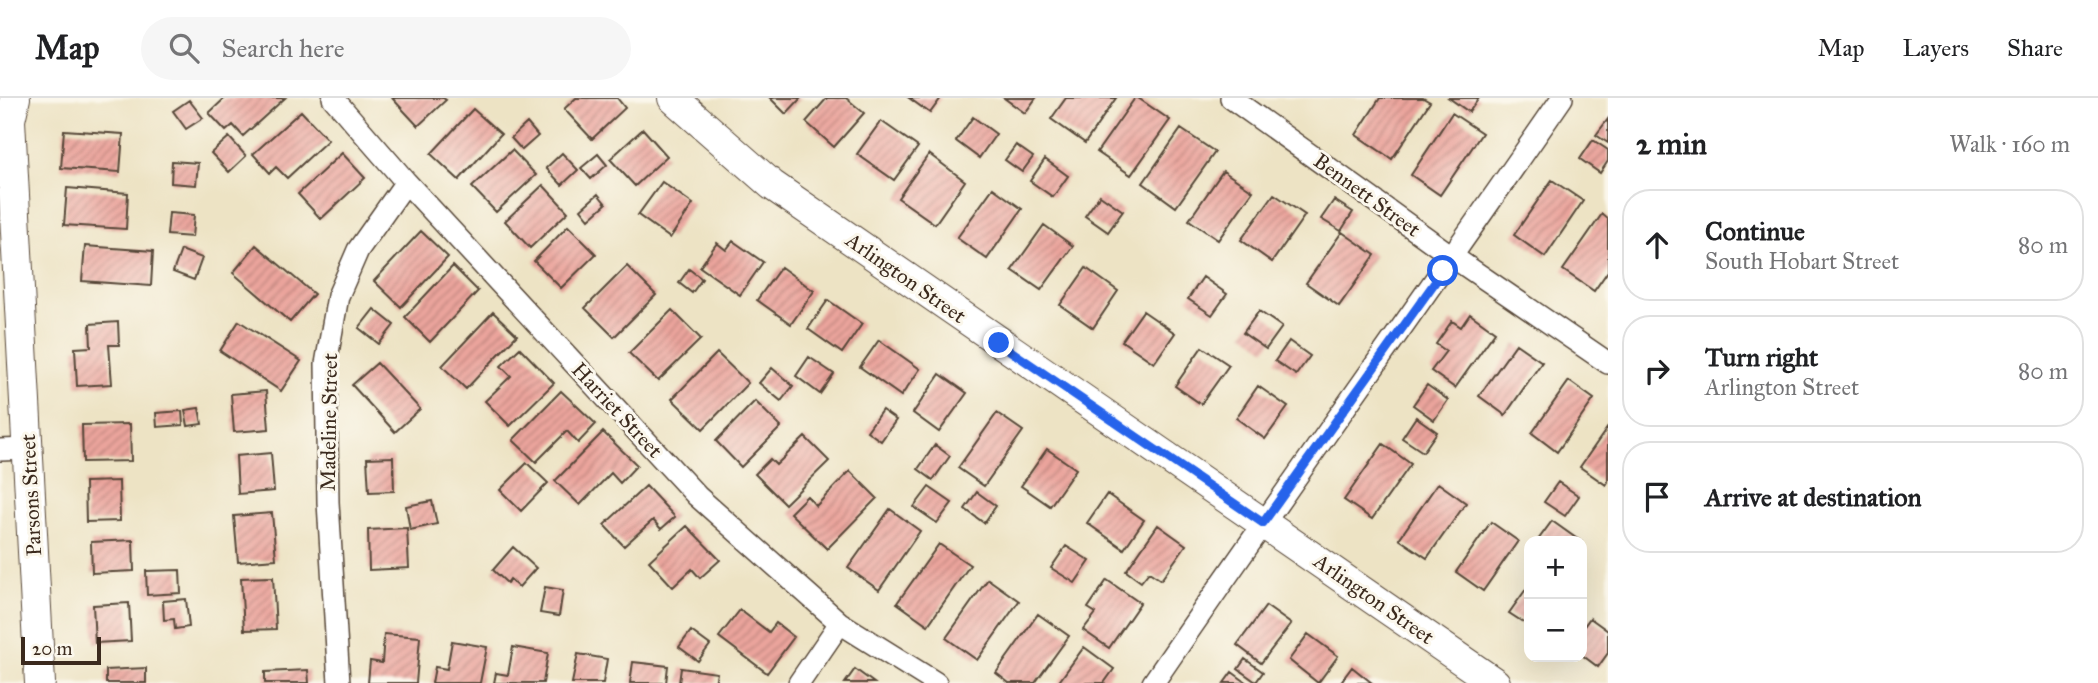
<!DOCTYPE html>
<html lang="en">
<head>
<meta charset="utf-8">
<style>
	body { margin:0; font-family:"IM FELL Great Primer",serif; background:#f6f6f6; color:#202124 }
	.controls { position:absolute; right:21px; bottom:21px; display:grid; overflow:hidden; border-radius:14px; box-shadow:0 7px 28px #0002 }
	.controls button { width:63px; height:63px; display:grid; place-items:center; padding:0; border:0; border-bottom:2px solid #e0e0e0; background:#fff; color:#202124; font:35px sans-serif }
	.scale { position:absolute; left:21px; bottom:18px; width:80px; box-sizing:border-box; padding-left:7px; border:4px solid #3b2a1e; border-top:0; font-size:19px; line-height:24px; white-space:nowrap; color:#3b2a1e; -webkit-text-stroke:5px #fbf7ec; paint-order:stroke }
	.stop { position:absolute; width:21px; height:21px; margin:-16px; border:5px solid #2563eb; border-radius:50%; background:#fff }
	.stop.end { background:#2563eb; border-color:#fff; box-shadow:0 2px 7px #0008 }
	.list { margin:0; padding:0; list-style:none }
	h2 { display:flex; justify-content:space-between; align-items:center; height:91px; margin:0; padding:0 28px; font-size:30px }
	h2 small { font-size:23px; font-weight:400; color:#757577 }
	.list li { display:grid; grid-template-columns:46px 1fr auto; gap:21px; align-items:center; box-sizing:border-box; height:112px; margin:0 14px 14px; padding:0 14px; border:2px solid #e0e0e0; border-radius:28px }
	.list b { display:block; font-size:26px; white-space:nowrap }
	.list p { margin:0; font-size:23px; white-space:nowrap; color:#757577 }
	.list em { font-size:23px; font-style:normal; color:#757577 }
	.icon { flex:none; width:38px; height:38px; fill:none; stroke:currentColor; stroke-width:2; stroke-linecap:round; stroke-linejoin:round }
	.map { position:relative; flex:none; width:1608px; height:585px; overflow:hidden }
	header { display:flex; align-items:center; gap:42px; box-sizing:border-box; height:98px; padding:0 35px; background:#fff; border-bottom:2px solid #e0e0e0 }
	header strong { font-size:33px }
	nav { display:flex; gap:38px; margin-inline-start:auto; font-size:24px }
	.search { width:490px; height:63px; background:#f6f6f6; display:flex; align-items:center; gap:18px; box-sizing:border-box; padding:0 24px; border-radius:38px; color:#757577; font-size:26px }
	main { display:flex }
	aside { flex:1; background:#fff }
	.map>svg:first-child { display:block }
	.building { fill:url(#building-hatch) }
	.lines { fill:none; stroke-linecap:round; stroke-linejoin:round }
	.street-casing { stroke:#564637; stroke-width:24 }
	.secondary-casing { stroke:#564637; stroke-width:32 }
	.street { stroke:#fff; stroke-width:21 }
	.secondary { stroke:#fff; stroke-width:30 }
	.route { stroke:#2563eb; stroke-width:9 }
	.labels { text-anchor:middle; stroke-width:6; stroke-linejoin:round; paint-order:stroke }
	.street-label { font-size:21px; fill:#3b2a1e; stroke:#fbf7ec }
</style>
</head>
<body>
<header>
<strong>Map</strong>
<div class="search"><svg class="icon" aria-label="search" viewBox="0 0 24 24"><circle cx="10" cy="10" r="6"/><path d="M15 15l6 6"/></svg>Search here</div>
<nav><a>Map</a><a>Layers</a><a>Share</a></nav>
</header>
<main>
<div class="map">
<svg width="1608" height="585" viewBox="0 0 1608 585">
	<defs>
		<pattern id="building-hatch" width="6" height="6" patternUnits="userSpaceOnUse" patternTransform="scale(1.75)"><rect width="6" height="6" fill="#eba49c"/><path d="M-1 1l2-2M0 6l6-6M5 7l2-2" fill="none" stroke="#c0867f"/></pattern>
	</defs>
	<rect width="100%" height="100%" fill="#fbf7ec"/>
	<filter id="ink" filterUnits="userSpaceOnUse"><feTurbulence type="fractalNoise" baseFrequency=".0143" numOctaves="2"/><feDisplacementMap in="SourceGraphic" scale="14" xChannelSelector="R" yChannelSelector="G"/><feConvolveMatrix kernelMatrix="1 2 1 2 8 2 1 2 1" color-interpolation-filters="sRGB"/></filter>
	<filter id="wash" filterUnits="userSpaceOnUse"><feTurbulence type="fractalNoise" baseFrequency=".00686" numOctaves="4" result="noise"/><feDisplacementMap in="SourceGraphic" scale="28" xChannelSelector="R" yChannelSelector="G"/><feGaussianBlur stdDeviation="1.57" result="paint"/><feColorMatrix in="noise" values="0 0 0 0 0 0 0 0 0 0 0 0 0 0 0 0 0 1.4 0 .05"/><feComposite in="paint" operator="in"/></filter>
	<g filter="url(#wash)">
		<rect width="100%" height="100%" fill="#ede3c4"/>
		<g id="blocks">
			<!-- building -->
			<path class="building" d="M225,0H285L243,38L233,27L226,33L209,15Z
				M392,0H443L446,2L418,28Z
				M576,0H617L625,10L592,41L564,11Z
				M770,0H801L786,16Z
				M827,0H846L864,15L834,49L806,24Z
				M909,0H941L930,15Z
				M1004,0H1036L1025,15Z
				M1066,0H1116L1085,45L1051,21Z
				M1135,0H1138L1170,22L1131,77L1097,54Z
				M1380,0H1423L1430,4L1392,61L1356,37Z
				M1449,0H1479L1469,14Z
				M189,2L203,20L186,31L173,13Z
				M473,11L501,36L459,82L431,56Z
				M301,13L328,42L287,80L276,69L270,75L253,56Z
				M1452,15L1482,35L1440,97L1411,77Z
				M973,19L996,36L979,60L956,43Z
				M1608,21V45L1596,37Z
				M881,23L918,49L894,82L857,56Z
				M527,25L538,38L522,52L511,40Z
				M643,31L667,58L635,88L610,61Z
				M1181,31L1215,54L1176,109L1143,85Z
				M64,32L123,36L120,74L61,70Z
				M229,39L246,58L229,74L211,55Z
				M1593,42L1608,52V63L1600,75L1580,61Z
				M1016,47L1033,59L1022,74L1005,62Z
				M512,52L536,77L496,114L472,89Z
				M342,55L365,80L321,121L298,96Z
				M562,55L578,72L562,87L546,70Z
				M598,56L607,67L591,81L581,70Z
				M929,56L965,83L935,126L898,100Z
				M1045,61L1068,78L1053,99L1030,83Z
				M172,63L198,65L196,87L171,85Z
				M1223,73L1253,93L1218,142L1189,122Z
				M1552,82L1583,103L1545,159L1514,137Z
				M662,84L693,106L670,140L638,117Z
				M543,87L568,114L530,150L505,123Z
				M67,90L128,95L126,131L64,127Z
				M993,90L1022,111L987,161L957,140Z
				M598,96L606,106L589,121L581,111Z
				M1274,96L1305,117L1272,164L1241,142Z
				M1100,97L1123,113L1108,134L1085,118Z
				M1334,102L1353,114L1341,133L1321,121Z
				M169,115L194,117L192,139L167,137Z
				M1602,116L1608,121V173L1594,193L1563,172Z
				M1044,127L1073,148L1041,192L1012,172Z
				M568,128L596,156L561,190L534,163Z
				M421,133L448,159L401,209L374,183Z
				M1342,134L1375,157L1339,208L1306,185Z
				M733,143L763,164L740,197L700,169L717,145L726,152Z
				M256,147L314,196L290,224L233,175Z
				M85,148L153,153L151,188L82,183Z
				M181,152L202,160L194,182L173,174Z
				M453,168L478,193L430,244L405,219Z
				M627,168L656,197L614,239L585,210Z
				M781,169L814,193L791,226L757,202Z
				M1086,170L1118,193L1093,230L1060,207Z
				M689,171L702,181L692,195L679,185Z
				M1203,179L1227,196L1212,217L1188,201Z
				M828,202L862,226L842,255L808,231Z
				M374,211L394,227L379,246L359,230Z
				M672,212L701,241L658,283L629,255Z
				M1143,213L1175,235L1154,265L1122,243Z
				M1259,213L1282,229L1266,251L1243,235Z
				M493,214L517,237L466,291L442,268Z
				M1470,216L1495,234L1455,290L1431,273L1446,253L1436,246L1452,223L1461,229Z
				M239,223L301,263L281,293L220,253Z
				M118,224L119,247H109L112,286L77,288L75,250L91,249L90,226Z
				M879,242L920,271L901,298L860,269Z
				M1289,243L1310,258L1296,277L1275,263Z
				M1516,246L1542,264L1505,317L1479,298Z
				M1202,249L1229,267L1201,306L1175,288Z
				M520,250L554,285L510,328L485,303L511,278L501,268Z
				M717,255L748,285L703,331L672,301Z
				M809,259L834,276L820,296L796,278Z
				M377,265L420,311L395,334L352,287Z
				M772,270L793,288L781,303L759,285Z
				M940,276L967,295L939,334L913,315Z
				M1569,283L1594,301L1557,354L1532,335Z
				M1427,287L1448,302L1434,322L1413,307Z
				M1258,288L1288,309L1265,341L1236,320Z
				M266,293L269,331L234,334L231,296Z
				M561,293L596,326L578,345L567,333L536,364L513,342Z
				M755,303L781,329L741,369L716,343Z
				M199,310L202,326L188,328L185,312Z
				M882,312L896,322L881,343L867,333Z
				M182,313L183,327L157,329L156,315Z
				M997,315L1023,333L984,388L958,370Z
				M1416,319L1437,334L1423,354L1402,340Z
				M130,326L131,363L83,364L82,327Z
				M1608,329V384L1606,387L1580,369Z
				M603,334L637,367L620,385L611,375L580,407L555,383Z
				M805,339L829,363L785,406L755,376L770,361L776,367Z
				M1383,346L1411,366L1372,421L1344,402Z
				M935,347L950,358L933,382L918,371Z
				M1047,351L1076,371L1050,408L1021,388Z
				M271,355L274,393L238,396L236,358Z
				M393,359L394,393L369,394L367,360Z
				M527,365L548,385L521,413L500,392Z
				M850,373L877,400L827,451L790,415L807,398L816,408Z
				M119,383L120,423L86,424L85,384Z
				M1558,384L1579,398L1565,418L1544,404Z
				M1438,385L1466,405L1427,460L1399,441Z
				M646,388L675,419L661,431L653,422L624,448L604,427Z
				M929,389L952,405L937,425L914,409Z
				M977,394L996,408L984,425L965,411Z
				M1107,396L1144,422L1124,451L1087,425Z
				M432,403L437,426L410,432L406,408Z
				M890,411L920,433L879,492L848,470Z
				M272,415L276,461L238,464L234,418Z
				M1552,423L1580,443L1538,442Z
				M1491,424L1518,443L1483,493L1456,474Z
				M1158,427L1186,447L1161,482L1149,474L1141,484L1126,473Z
				M687,428L720,462L700,480L692,471L673,489L649,463Z
				M407,430L409,470L369,472L368,432Z
				M133,442L134,473L92,475L91,444Z
				M939,446L970,467L928,527L897,505Z
				M1066,448L1090,463L1075,485L1051,470Z
				M513,449L536,470L519,489L510,481L507,485L493,472Z
				M180,472L181,495L147,497L146,473Z
				M273,479L276,531L244,532L241,480Z
				M988,481L1019,503L977,562L946,540Z
				M1107,482L1140,505L1109,550L1083,532L1096,515L1088,510Z
				M1529,487V528L1509,515Z
				M545,489L563,492L559,518L540,515Z
				M186,501L189,529L175,531L174,521L164,522L163,503Z
				M129,505L131,543L95,545L93,507Z
				M1266,508L1291,526L1261,565L1237,547Z
				M740,512L769,534L776,525L794,539L767,575L719,539Z
				M1038,516L1069,538L1035,585H1009L996,575Z
				M1590,520L1608,533V555L1598,569L1582,557V531Z
				M691,533L710,547L698,563L679,549Z
				M384,536L420,539L416,585H368L370,563L382,565Z
				M1308,536L1338,558L1318,585L1289,562Z
				M452,543L487,549L480,585H432L435,569L447,571Z
				M513,549L548,555L543,585H494L496,575L508,577Z
				M1084,549L1114,571L1104,585H1058Z
				M578,556L607,561L603,585H572Z
				M1245,561L1263,574L1256,584L1238,571Z
				M633,564L668,568L666,585H630Z
				M1352,569L1372,585H1340Z
				M146,570V585H106V572Z
				M681,570L717,575L715,585H679Z
				M855,571L874,585H845Z
				M308,572L309,585H265V574Z
				M1232,574L1247,585H1224Z"/>
		</g>
	</g>
	<g filter="url(#ink)">
		<use href="#blocks" fill-opacity="0" stroke="#564637" stroke-width="2"/>
		<g class="lines">
			<!-- street casing -->
			<g class="street-casing">
				<path id="street" d="M333,0L406,84L697,398L840,525L936,585
					M1231,0L1453,159L1608,265
					M0,352L29,351
					M339,585L328,404L326,266L338,198L358,152L406,84
					M799,585L840,525
					M1153,585C1287,389 1427,196 1562,0"/>
			</g>
			<!-- secondary casing -->
			<g class="secondary-casing">
				<path id="secondary" d="M15,0L10,22L40,585
					M673,0L772,87L1495,585"/>
			</g>
			<!-- street -->
			<use href="#street" class="street"/>
			<!-- secondary -->
			<use href="#secondary" class="secondary"/>
		</g>
	</g>
	<g class="lines" filter="url(#ink)">
		<!-- route -->
		<path class="route" d="M999,245L1263,425L1443,173"/>
	</g>
	<g class="labels">
		<!-- street labels -->
		<g class="street-label">
			<text transform="translate(1367 97) rotate(36)" y="7">Bennett Street</text>
			<text transform="translate(906 180) rotate(35)" y="7">Arlington Street</text>
			<text transform="translate(617 312) rotate(47)" y="7">Harriet Street</text>
			<text transform="translate(329 324) rotate(-89)" y="7">Madeline Street</text>
			<text transform="translate(31 397) rotate(-93)" y="7">Parsons Street</text>
			<text transform="translate(1374 501) rotate(35)" y="7">Arlington Street</text>
		</g>
	</g>
</svg>
<div class="controls">
<button>+</button>
<button>−</button>
</div>
<div class="scale">20 m</div>
<div class="stop" style="left:1443px;top:173px"></div>
<div class="stop end" style="left:999px;top:245px"></div>
</div>
<aside>
<h2>2 min<small>Walk · 160 m</small></h2>
<ul class="list">
<li><svg class="icon" aria-label="ahead" viewBox="0 0 24 24"><path d="M12 20V5M6 11l6-6 6 6"/></svg><div><b>Continue</b><p>South Hobart Street</p></div><em>80 m</em></li>
<li><svg class="icon" aria-label="right" viewBox="0 0 24 24"><path d="M7 20v-9h11M14 6l5 5-5 5"/></svg><div><b>Turn right</b><p>Arlington Street</p></div><em>80 m</em></li>
<li><svg class="icon" aria-label="arrive" viewBox="0 0 24 24"><path d="M6 21V4h12l-3 4 3 4H6"/></svg><div><b>Arrive at destination</b></div></li>
</ul>
</aside>
</main>
</body>
</html>
